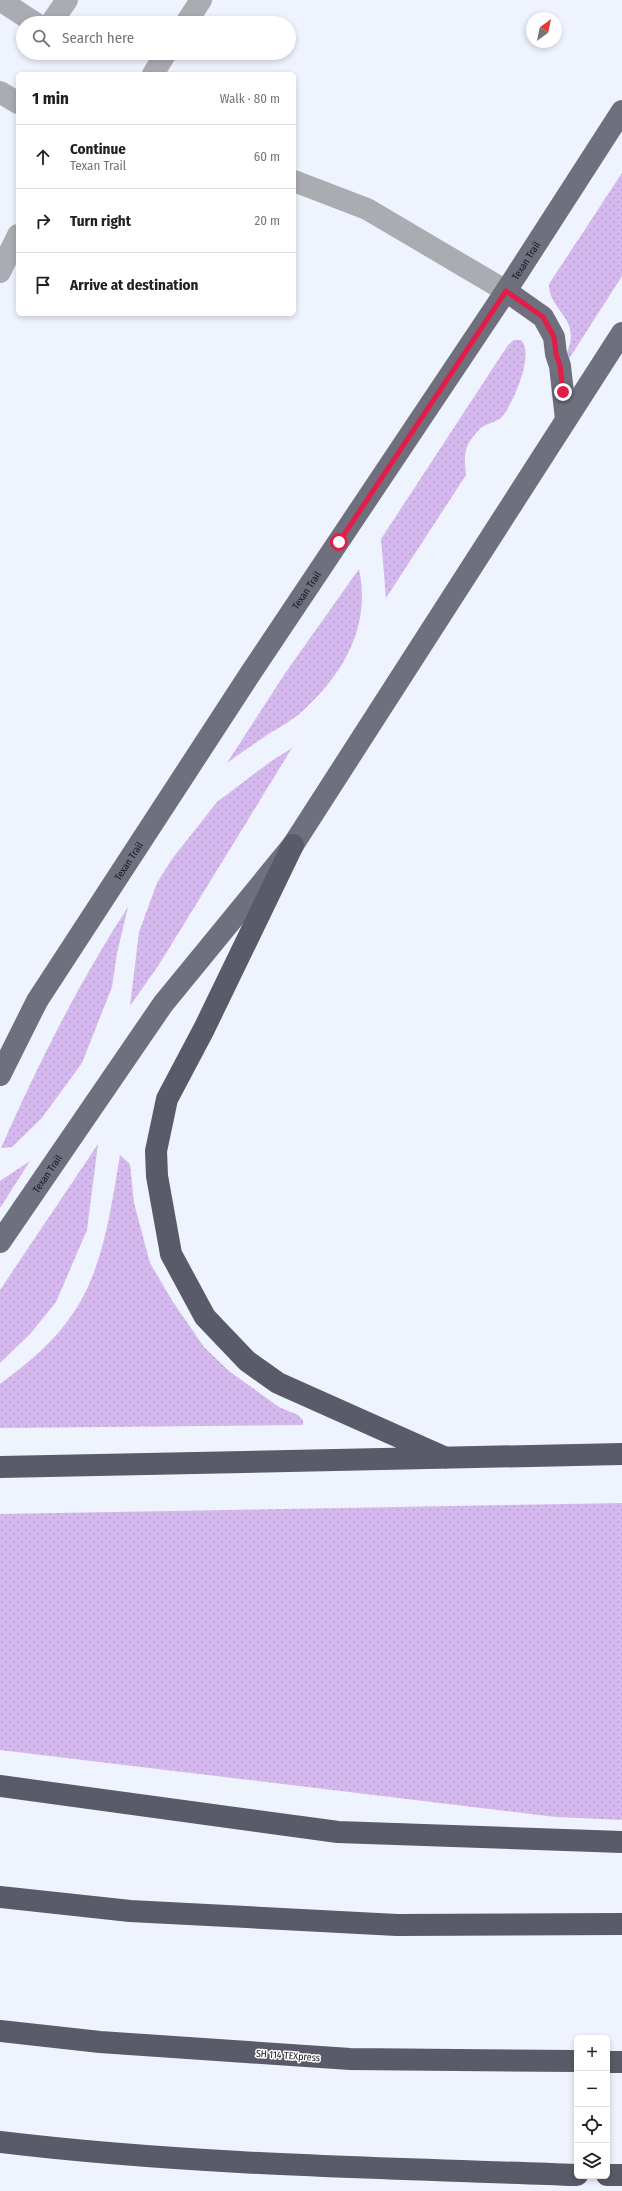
<!DOCTYPE html>
<html lang="en">
<head>
<meta charset="utf-8">
<style>
	body { margin:0; font-family:"Fira Sans Condensed",sans-serif; background:#f2f2f2; color:#202124 }
	.controls { position:absolute; right:12px; bottom:12px; display:grid; overflow:hidden; border-radius:6px; box-shadow:0 2px 6px #0003 }
	.controls button { width:36px; height:36px; display:grid; place-items:center; padding:0; border:0; border-bottom:1px solid #e0e0e0; background:#fff; color:#202124; font:20px sans-serif }
	.compass { position:absolute; left:526px; top:12px; width:36px; height:36px; border-radius:50%; background:#fff; box-shadow:0 2px 6px #0003; rotate:33deg }
	.stop { position:absolute; width:12px; height:12px; margin:-9px; border:3px solid #e11d48; border-radius:50%; background:#fff }
	.stop.end { background:#e11d48; border-color:#fff; box-shadow:0 1px 4px #0008 }
	.list { margin:0; padding:0; list-style:none }
	h2 { display:flex; justify-content:space-between; align-items:center; height:52px; margin:0; padding:0 16px; font-size:17px }
	h2 small { font-size:13px; font-weight:400; color:#757577 }
	.list li { display:grid; grid-template-columns:26px 1fr auto; gap:12px; align-items:center; box-sizing:border-box; height:64px; padding:0 16px; border-top:1px solid #e0e0e0 }
	.list b { display:block; font-size:15px; white-space:nowrap }
	.list p { margin:0; font-size:13px; white-space:nowrap; color:#757577 }
	.list em { font-size:13px; font-style:normal; color:#757577 }
	.icon { flex:none; width:22px; height:22px; fill:none; stroke:currentColor; stroke-width:2; stroke-linecap:round; stroke-linejoin:round }
	.map { position:relative; flex:none; width:622px; height:2191px; overflow:hidden }
	.search { position:absolute; background:#fff; box-shadow:0 2px 6px #0003; left:16px; top:16px; width:280px; height:44px; display:flex; align-items:center; gap:10px; box-sizing:border-box; padding:0 14px; border-radius:22px; color:#757577; font-size:15px }
	.panel { position:absolute; background:#fff; box-shadow:0 2px 6px #0003; left:16px; top:72px; width:280px; height:244px; border-radius:6px }
	.map>svg:first-child { display:block }
	.grass { fill:url(#grass-dots) }
	.lines { fill:none; stroke-linecap:round; stroke-linejoin:round }
	.minor { stroke:#ababb2; stroke-width:22 }
	.major { stroke:#6f6f7d; stroke-width:22 }
	.highway { stroke:#5a5a69; stroke-width:22 }
	.route { stroke:#e11d48; stroke-width:5 }
	.labels { text-anchor:middle; stroke-width:3; stroke-linejoin:round; paint-order:stroke }
	.street-label { font-size:10px; fill:#14171d; stroke:#fff }
</style>
</head>
<body>
<div class="map">
<svg width="622" height="2191" viewBox="0 0 622 2191">
	<defs>
		<pattern id="grass-dots" width="8" height="8" patternUnits="userSpaceOnUse"><rect width="8" height="8" fill="#d5b9ee"/><path d="M2 2h.1M6 6h.1" fill="none" stroke="#b69ecc" stroke-width="1.8" stroke-linecap="round"/></pattern>
	</defs>
	<rect width="100%" height="100%" fill="#eef3fd"/>
	<!-- grass -->
	<path class="grass" d="M622,173V276L567,362L564,358C586,319 548,312 549,284Z
		M514,340H521C535,354 513,404 502,417C497,422 488,423 482,427C478,430 473,437 470,441C463,451 465,464 466,475L386,598L381,539L508,345Z
		M359,569C372,628 341,678 298,715C289,722 279,728 270,733C255,743 241,753 227,763L286,672Z
		M292,748L160,963L130,1006L139,932L157,883L172,859L217,802L270,762Z
		M128,907L117,953L112,987L82,1063L41,1119L12,1147L1,1148C38,1064 78,984 128,907Z
		M98,1144L87,1230L56,1302L31,1333L0,1363V1290Z
		M120,1155L130,1164L134,1203L150,1263L173,1302L204,1347L229,1371L279,1407L298,1415L303,1420V1425L0,1428V1384C27,1364 55,1341 74,1312C104,1267 111,1207 120,1155Z
		M30,1161L0,1208V1181Z
		M622,1503V1820L556,1817L0,1750V1514Z"/>
	<g class="lines">
		<!-- minor -->
		<path class="minor" d="M0,0L35,23
			M51,23L67,0
			M186,23L201,0
			M153,74L166,53
			M0,92L18,103
			M294,181L367,209L506,291
			M0,272L18,235"/>
		<!-- major -->
		<g class="major">
			<path d="M506,291L543,317L554,337L556,354L560,366L566,419"/>
			<path id="s1" d="M0,1075L37,1001L250,674L506,291L622,111"/>
			<path id="s2" d="M0,1242L163,1004L293,845L622,333"/>
		</g>
		<!-- highway -->
		<path class="highway" d="M293,845L204,1029L167,1099L156,1151L157,1176L171,1254L205,1317L247,1361L278,1383L446,1458
			M0,1467L622,1454
			M0,1786L338,1832L622,1842
			M0,1897L130,1911L397,1925L622,1924
			M0,2031L100,2042L350,2059L577,2061
			M607,2062H622
			M0,2142C191,2165 385,2168 577,2175
			M607,2175H622"/>
	</g>
	<g class="lines">
		<!-- route -->
		<path class="route" d="M339,542L506,291L543,317L554,337L556,354L560,366L563,392"/>
	</g>
	<g class="labels">
		<!-- street labels -->
		<g class="street-label">
			<text dy="4" stroke="none"><textPath href="#s1" startOffset="970">Texan Trail</textPath></text>
			<text dy="4" stroke="none"><textPath href="#s1" startOffset="574">Texan Trail</textPath></text>
			<text dy="4" stroke="none"><textPath href="#s1" startOffset="250">Texan Trail</textPath></text>
			<text dy="4" stroke="none"><textPath href="#s2" startOffset="83">Texan Trail</textPath></text>
			<text transform="translate(288 2055) rotate(4)" y="4">SH 114 TEXpress</text>
		</g>
	</g>
</svg>
<div class="controls">
<button>+</button>
<button>−</button>
<button><svg class="icon" aria-label="locate" viewBox="0 0 24 24"><circle cx="12" cy="12" r="6"/><path d="M12 2v4M12 18v4M2 12h4M18 12h4"/></svg></button>
<button><svg class="icon" aria-label="layers" viewBox="0 0 24 24"><path d="M12 4l9 5-9 5-9-5zM3 14l9 5 9-5"/></svg></button>
</div>
<svg class="compass" viewBox="-18 -18 36 36"><path d="M0-13l5 13h-10z" fill="#e53935"/><path d="M0 13l5-13h-10z" fill="#757577"/></svg>
<div class="stop" style="left:339px;top:542px"></div>
<div class="stop end" style="left:563px;top:392px"></div>
<div class="search"><svg class="icon" aria-label="search" viewBox="0 0 24 24"><circle cx="10" cy="10" r="6"/><path d="M15 15l6 6"/></svg>Search here</div>
<section class="panel">
<h2>1 min<small>Walk · 80 m</small></h2>
<ul class="list">
<li><svg class="icon" aria-label="ahead" viewBox="0 0 24 24"><path d="M12 20V5M6 11l6-6 6 6"/></svg><div><b>Continue</b><p>Texan Trail</p></div><em>60 m</em></li>
<li><svg class="icon" aria-label="right" viewBox="0 0 24 24"><path d="M7 20v-9h11M14 6l5 5-5 5"/></svg><div><b>Turn right</b></div><em>20 m</em></li>
<li><svg class="icon" aria-label="arrive" viewBox="0 0 24 24"><path d="M6 21V4h12l-3 4 3 4H6"/></svg><div><b>Arrive at destination</b></div></li>
</ul>
</section>
</div>
</body>
</html>
